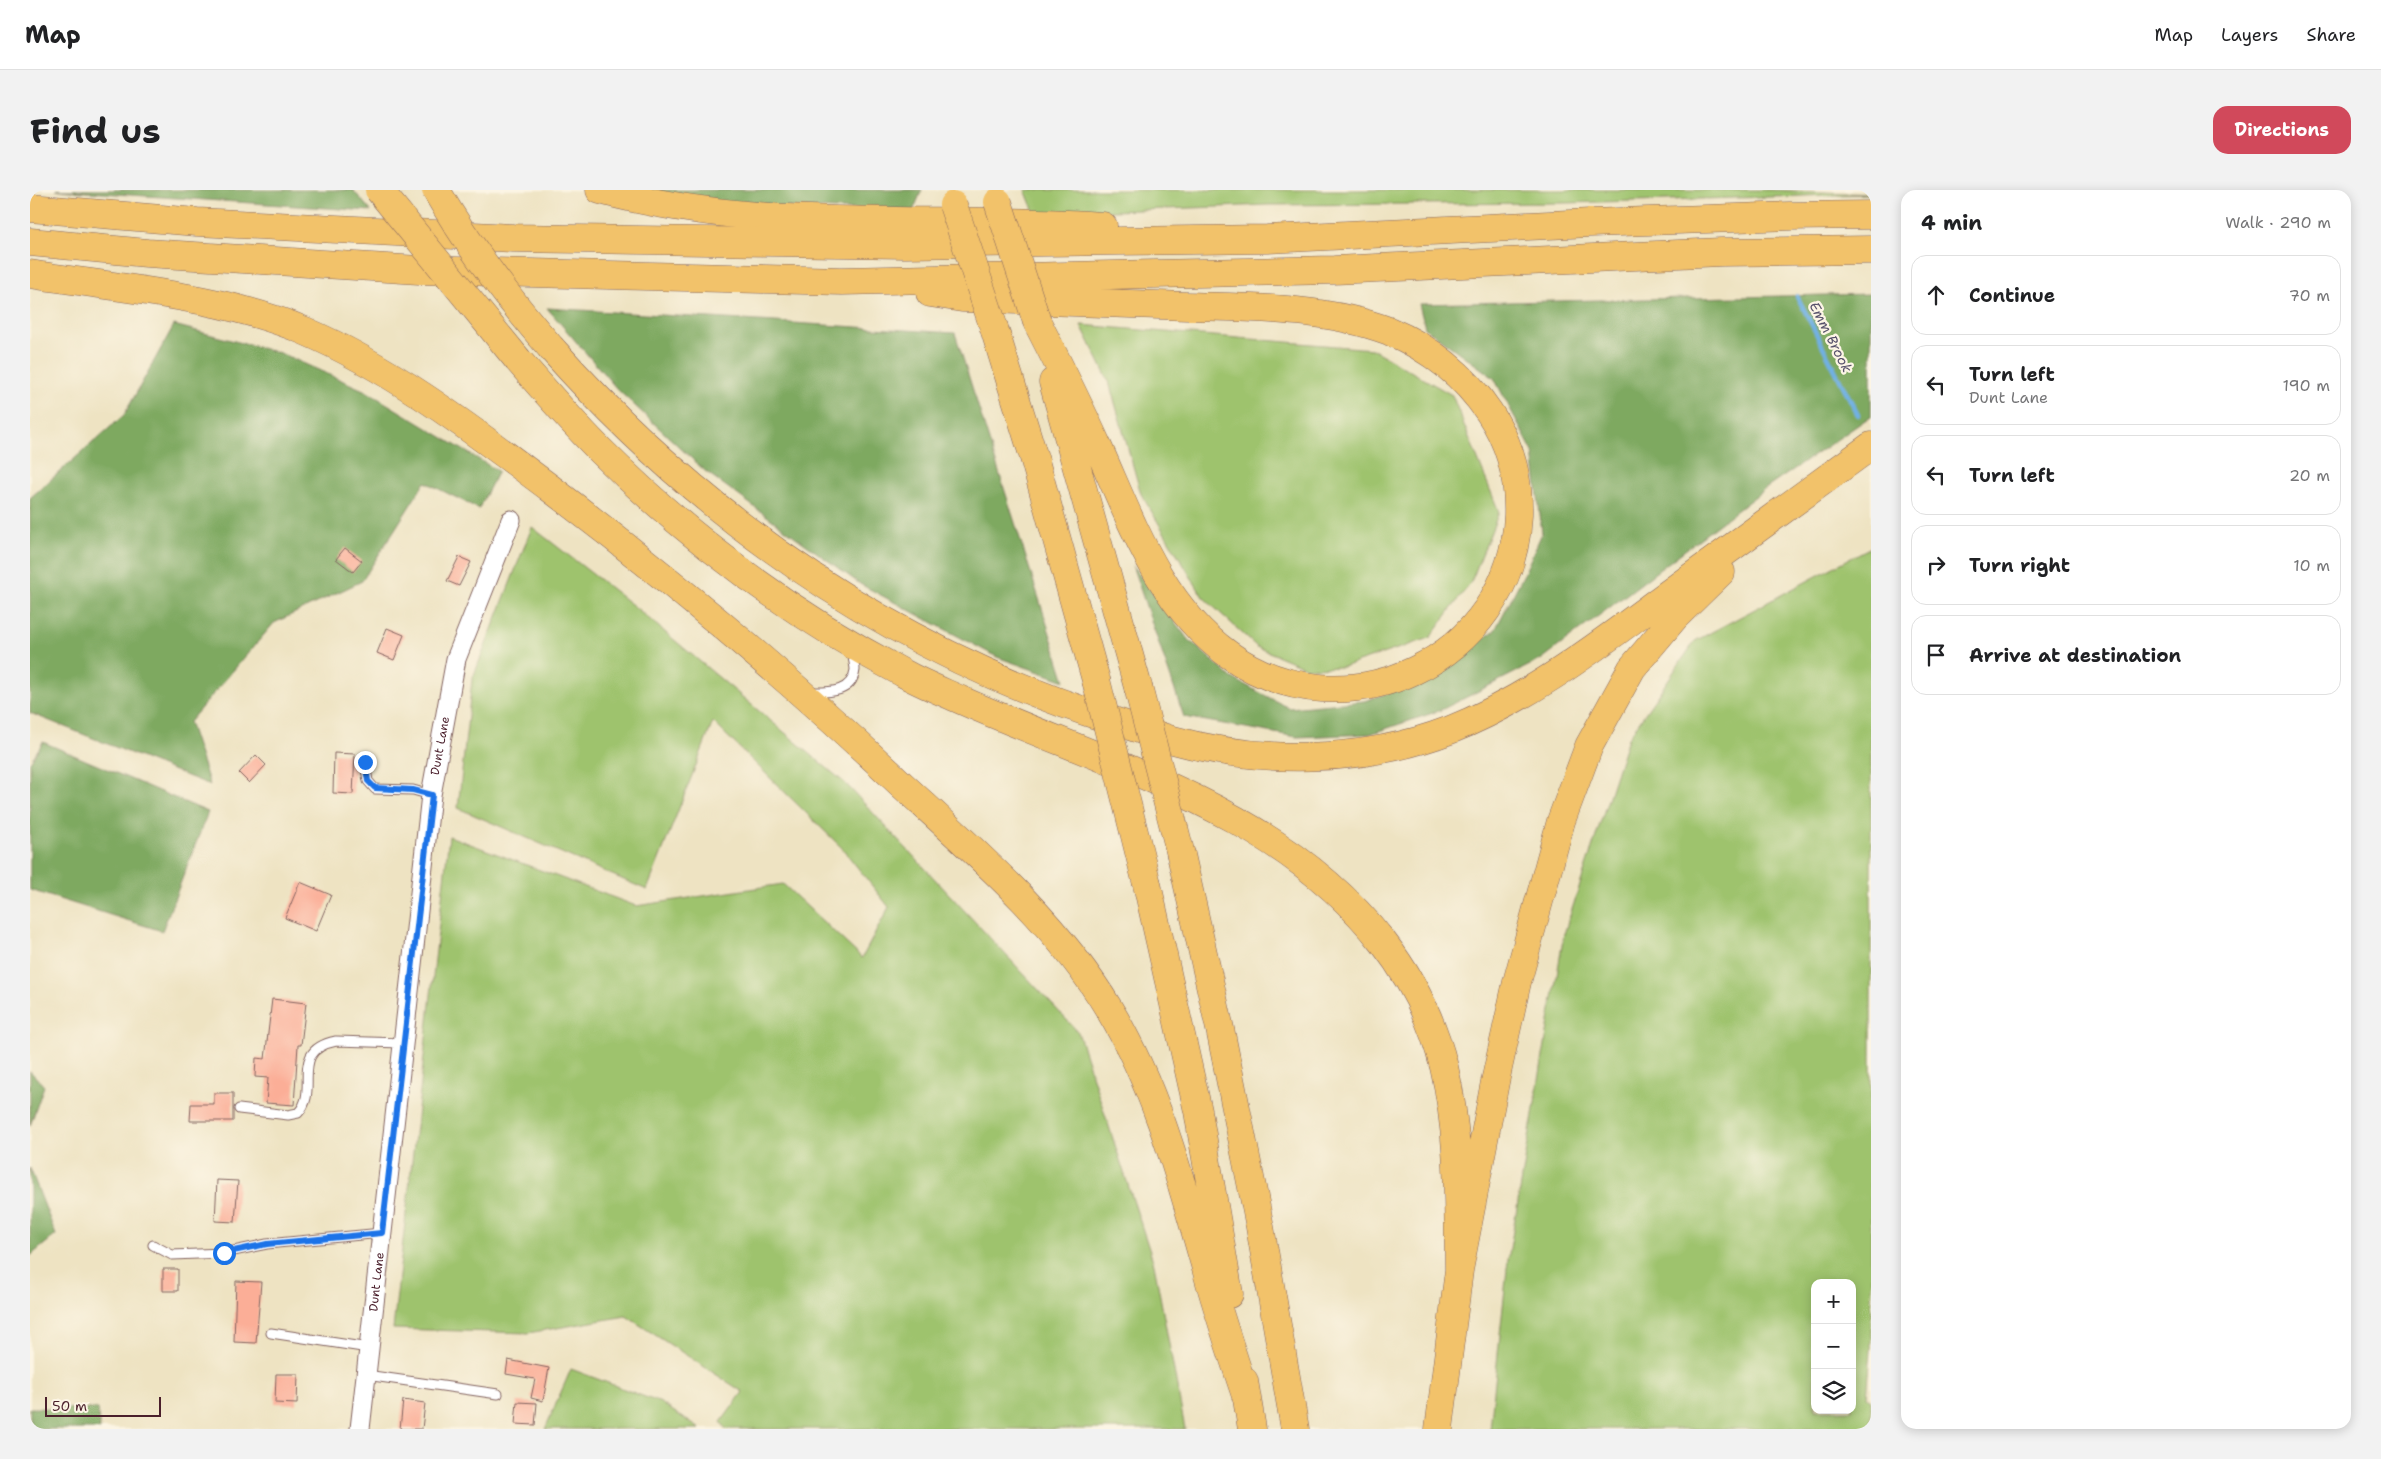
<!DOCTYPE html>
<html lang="en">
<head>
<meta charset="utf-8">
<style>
	body { margin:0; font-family:"Shantell Sans",sans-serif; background:#f2f2f2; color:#202124 }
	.controls { position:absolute; right:15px; bottom:15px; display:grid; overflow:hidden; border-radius:10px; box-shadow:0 2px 12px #0003 }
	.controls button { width:45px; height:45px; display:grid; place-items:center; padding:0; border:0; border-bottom:1px solid #e0e0e0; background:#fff; color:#202124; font:25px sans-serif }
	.scale { position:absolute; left:15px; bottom:12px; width:116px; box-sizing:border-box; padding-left:5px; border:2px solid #4a1f2b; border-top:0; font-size:14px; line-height:18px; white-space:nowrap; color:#4a1f2b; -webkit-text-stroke:4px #fcf5e5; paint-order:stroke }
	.stop { position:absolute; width:15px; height:15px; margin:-11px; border:4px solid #1a73e8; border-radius:50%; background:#fff }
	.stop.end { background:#1a73e8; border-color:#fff; box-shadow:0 1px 5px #0008 }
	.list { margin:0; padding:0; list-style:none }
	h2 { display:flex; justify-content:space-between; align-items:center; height:65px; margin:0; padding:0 20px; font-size:21px }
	h2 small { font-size:16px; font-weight:400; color:#757577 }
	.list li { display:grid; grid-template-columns:32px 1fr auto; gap:15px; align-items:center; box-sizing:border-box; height:80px; margin:0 10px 10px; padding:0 10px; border:1px solid #e0e0e0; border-radius:15px }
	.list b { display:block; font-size:19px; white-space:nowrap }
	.list p { margin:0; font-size:16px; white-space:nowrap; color:#757577 }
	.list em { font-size:16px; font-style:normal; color:#757577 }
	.icon { flex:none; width:28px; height:28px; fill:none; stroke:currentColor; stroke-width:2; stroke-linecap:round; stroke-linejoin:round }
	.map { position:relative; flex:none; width:1841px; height:1239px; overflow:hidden; border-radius:15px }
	header { display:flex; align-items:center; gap:30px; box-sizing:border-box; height:70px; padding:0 25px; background:#fff; border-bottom:1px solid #e0e0e0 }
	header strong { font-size:24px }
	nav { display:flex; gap:28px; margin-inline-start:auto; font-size:18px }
	.intro { display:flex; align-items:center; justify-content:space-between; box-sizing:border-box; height:120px; padding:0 30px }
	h1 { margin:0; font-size:35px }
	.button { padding:12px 22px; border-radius:15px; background:#d1495b; color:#fff; font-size:18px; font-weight:700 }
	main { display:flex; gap:30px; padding:0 30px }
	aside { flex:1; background:#fff; border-radius:15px; box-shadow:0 2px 12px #0003 }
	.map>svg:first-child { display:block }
	.green { fill:#9ec36d; stroke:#74714c; fill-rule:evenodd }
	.forest { fill:#7ea960; stroke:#646446 }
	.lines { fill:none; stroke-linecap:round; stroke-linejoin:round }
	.stream { stroke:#71b1e5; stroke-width:4.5 }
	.building { fill:#fbae97 }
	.service-casing { stroke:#836460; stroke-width:11 }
	.minor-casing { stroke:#836460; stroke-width:21 }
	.motorway-casing { stroke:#836460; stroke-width:29 }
	.service { stroke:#fff; stroke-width:9 }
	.minor { stroke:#fff; stroke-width:19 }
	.motorway { stroke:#f2c26a; stroke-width:28 }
	.motorway-bridge-casing { stroke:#836460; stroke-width:29; stroke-linecap:butt }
	.motorway-bridge { stroke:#f2c26a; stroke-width:28 }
	.route { stroke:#1a73e8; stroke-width:6 }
	.labels { text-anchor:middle; stroke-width:4.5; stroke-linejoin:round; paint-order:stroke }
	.street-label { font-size:12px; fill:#4a1f2b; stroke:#fcf5e5 }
	.water-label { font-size:14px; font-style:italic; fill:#58526c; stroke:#fcf5e5 }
</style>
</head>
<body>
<header>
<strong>Map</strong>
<nav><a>Map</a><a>Layers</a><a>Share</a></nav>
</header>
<div class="intro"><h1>Find us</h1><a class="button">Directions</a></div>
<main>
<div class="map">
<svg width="1841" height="1239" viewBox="0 0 1841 1239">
	<rect width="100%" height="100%" fill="#fcf5e5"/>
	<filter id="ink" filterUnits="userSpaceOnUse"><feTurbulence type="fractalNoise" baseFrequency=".02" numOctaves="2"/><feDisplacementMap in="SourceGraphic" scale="10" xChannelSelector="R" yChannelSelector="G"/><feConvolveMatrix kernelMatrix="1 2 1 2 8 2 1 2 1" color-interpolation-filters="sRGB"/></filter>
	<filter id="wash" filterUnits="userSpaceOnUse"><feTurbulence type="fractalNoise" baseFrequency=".0096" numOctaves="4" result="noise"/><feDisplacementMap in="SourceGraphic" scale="20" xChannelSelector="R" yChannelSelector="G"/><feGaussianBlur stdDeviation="1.12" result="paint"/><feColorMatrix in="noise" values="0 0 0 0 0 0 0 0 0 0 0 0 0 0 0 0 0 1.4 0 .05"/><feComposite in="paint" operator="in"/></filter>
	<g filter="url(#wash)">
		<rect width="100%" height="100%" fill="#eee3c2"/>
		<!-- green -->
		<path class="green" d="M995,0H1738L1841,4L1536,13L1239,15L1005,24Z
			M1051,135L1342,159L1422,205L1469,322L1441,392L1400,448L1313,477L1277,478L1227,457L1173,407L1111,304L1079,192Z
			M502,337L605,417L816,594L1048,842L1124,1074L1155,1239H696L691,1232L713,1202L596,1126L498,1143L363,1139L419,646L606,716L753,694L832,768L859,717L812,658L683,532L617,700L428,618L442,490Z
			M1841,357V1160L1837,1207L1841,1210V1239H1460L1478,1070L1534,744L1598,548L1665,451ZM1785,1093H1822V1220H1785Z
			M541,1179L631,1213L670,1239H515Z"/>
		<!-- forest -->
		<path class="forest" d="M26,0H323L341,21Z
			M585,0H892L883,21L738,17Z
			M1841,104V226L1731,302L1512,469L1409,521L1340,544L1267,547L1154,527L1102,375L1157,448L1202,488L1259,518L1334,511L1400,489L1465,440L1494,384L1512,343L1503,262L1464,188L1395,138L1389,114Z
			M517,118L925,143L1035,491L967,467L830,394L675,281L587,199Z
			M144,135L250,163L336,201L468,281L449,319L395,292L332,391L244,433L159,532L180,595L0,523V308L94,225Z
			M13,552L178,622L132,741L0,700V572Z
			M0,881L14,896L0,936Z
			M0,978L26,1045L0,1066Z
			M0,1218L67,1219L70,1239H0Z"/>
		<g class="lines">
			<!-- stream -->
			<path class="stream" d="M1767,106L1828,225"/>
		</g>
		<g id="blocks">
			<!-- building -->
			<path class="building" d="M315,358L332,371L323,382L306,369Z
				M429,367L441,372L429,396L417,391Z
				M357,438L374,445L364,470L347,463Z
				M304,563L325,564L323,604L303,603Z
				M226,565L236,575L219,593L209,583Z
				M270,692L301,705L286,741L255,728Z
				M242,809L276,813L271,855H268L264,915L236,913L238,888L225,887L226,868L235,869Z
				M184,903H203V931H160L161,914H184Z
				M187,990L208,991L205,1032L185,1031Z
				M133,1079H148V1101H133Z
				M206,1091L231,1092L226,1153L204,1152Z
				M478,1170L519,1178L513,1211L501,1208L505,1189L476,1184Z
				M246,1184H268L267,1214L245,1213Z
				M373,1210L395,1213L392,1239H370Z
				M487,1212L507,1213L505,1235L485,1234Z"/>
		</g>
	</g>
	<g filter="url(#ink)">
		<use href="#blocks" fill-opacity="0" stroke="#836460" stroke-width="1"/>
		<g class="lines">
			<!-- service casing -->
			<g class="service-casing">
				<path id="service" d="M780,502C797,502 822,504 825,480C825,474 822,466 822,460
					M335,573L338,591L345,599L383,600L401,605
					M209,919L258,925L268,923C291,900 257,861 306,851L372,853
					M123,1055L142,1065L194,1063L237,1054L352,1043
					M241,1143L339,1158
					M336,1185L468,1204"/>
			</g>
			<!-- minor casing -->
			<g class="minor-casing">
				<g id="minor">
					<path id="s1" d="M330,1239L401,605L426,469L481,330"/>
				</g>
			</g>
			<!-- motorway casing -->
			<g class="motorway-casing">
				<path id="motorway" d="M570,0C734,45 906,24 1073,36
					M0,18L167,32L483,48L875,54L1237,49L1560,33L1760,26L1841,25
					M0,52L117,63L389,80L812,91L1304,80L1691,62L1841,60
					M0,84C88,98 193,106 275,141C365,180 442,240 520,298C641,390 759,488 870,593C945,662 1026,731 1079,819C1128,900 1151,992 1177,1082C1189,1125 1203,1167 1217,1209
					M900,103L932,108C1007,110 1082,113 1157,116C1224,118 1295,117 1359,141C1400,158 1434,185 1459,222C1480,253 1489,288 1488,325C1482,470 1315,548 1198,464C1130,415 1101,330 1068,257C1049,215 1028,173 1007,132
					M964,138L1005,271L1066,490
					M522,159C675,331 861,459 1081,530C1100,536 1120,543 1139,549C1229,574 1332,574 1420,540C1499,509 1567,456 1635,406C1704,356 1772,306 1841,256
					M488,170C514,200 540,230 568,258C658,348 761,424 873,483C891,493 911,501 931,510C1079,576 1249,618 1353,752C1381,788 1403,832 1414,877C1430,944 1428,1013 1429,1080
					M1023,192L1108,497
					M1151,665L1190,839L1230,1037L1265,1239
					M1117,694L1168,921L1199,1104
					M1214,1191L1222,1239
					M1409,1239L1429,1080L1465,892L1487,792L1531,631L1559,556L1602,478L1645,427L1691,382"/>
			</g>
			<!-- service -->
			<use href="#service" class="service"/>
			<!-- minor -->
			<use href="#minor" class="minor"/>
			<!-- motorway -->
			<use href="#motorway" class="motorway"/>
			<!-- motorway-bridge casing -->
			<g class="motorway-bridge-casing">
				<path id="motorway-bridge" d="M349,0L488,170
					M406,0C439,57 479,110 522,159
					M968,12L1007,132
					M923,15L964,138
					M1066,490L1117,694
					M1108,497L1151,665"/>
			</g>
			<!-- motorway-bridge -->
			<use href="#motorway-bridge" class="motorway-bridge"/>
		</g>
	</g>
	<g class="lines" filter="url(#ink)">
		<!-- route -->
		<path class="route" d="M194,1063L237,1054L352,1043L402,605L383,600L345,598L338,591L335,572"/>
	</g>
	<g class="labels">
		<!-- street labels -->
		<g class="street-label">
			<text dy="4" stroke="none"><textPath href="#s1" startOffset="688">Dunt Lane</textPath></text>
			<text dy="4" stroke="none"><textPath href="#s1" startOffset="148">Dunt Lane</textPath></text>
		</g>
		<!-- water labels -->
		<g class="water-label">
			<text transform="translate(1801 147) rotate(63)" y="5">Emm Brook</text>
		</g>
	</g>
</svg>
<div class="controls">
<button>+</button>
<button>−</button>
<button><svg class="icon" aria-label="layers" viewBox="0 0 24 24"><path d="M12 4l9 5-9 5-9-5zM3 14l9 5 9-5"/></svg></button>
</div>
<div class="scale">50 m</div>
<div class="stop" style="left:194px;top:1063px"></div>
<div class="stop end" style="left:335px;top:572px"></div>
</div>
<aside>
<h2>4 min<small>Walk · 290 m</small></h2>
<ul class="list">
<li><svg class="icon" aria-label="ahead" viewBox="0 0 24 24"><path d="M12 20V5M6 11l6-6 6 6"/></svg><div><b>Continue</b></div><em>70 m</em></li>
<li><svg class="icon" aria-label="left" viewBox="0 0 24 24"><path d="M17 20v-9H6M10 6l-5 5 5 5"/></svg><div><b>Turn left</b><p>Dunt Lane</p></div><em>190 m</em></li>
<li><svg class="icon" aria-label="left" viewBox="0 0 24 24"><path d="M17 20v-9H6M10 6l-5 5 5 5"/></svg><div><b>Turn left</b></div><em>20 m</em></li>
<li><svg class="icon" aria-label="right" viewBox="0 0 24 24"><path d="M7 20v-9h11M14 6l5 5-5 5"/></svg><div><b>Turn right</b></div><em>10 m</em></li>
<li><svg class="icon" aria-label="arrive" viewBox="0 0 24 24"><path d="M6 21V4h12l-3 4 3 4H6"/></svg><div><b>Arrive at destination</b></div></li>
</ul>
</aside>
</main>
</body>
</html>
